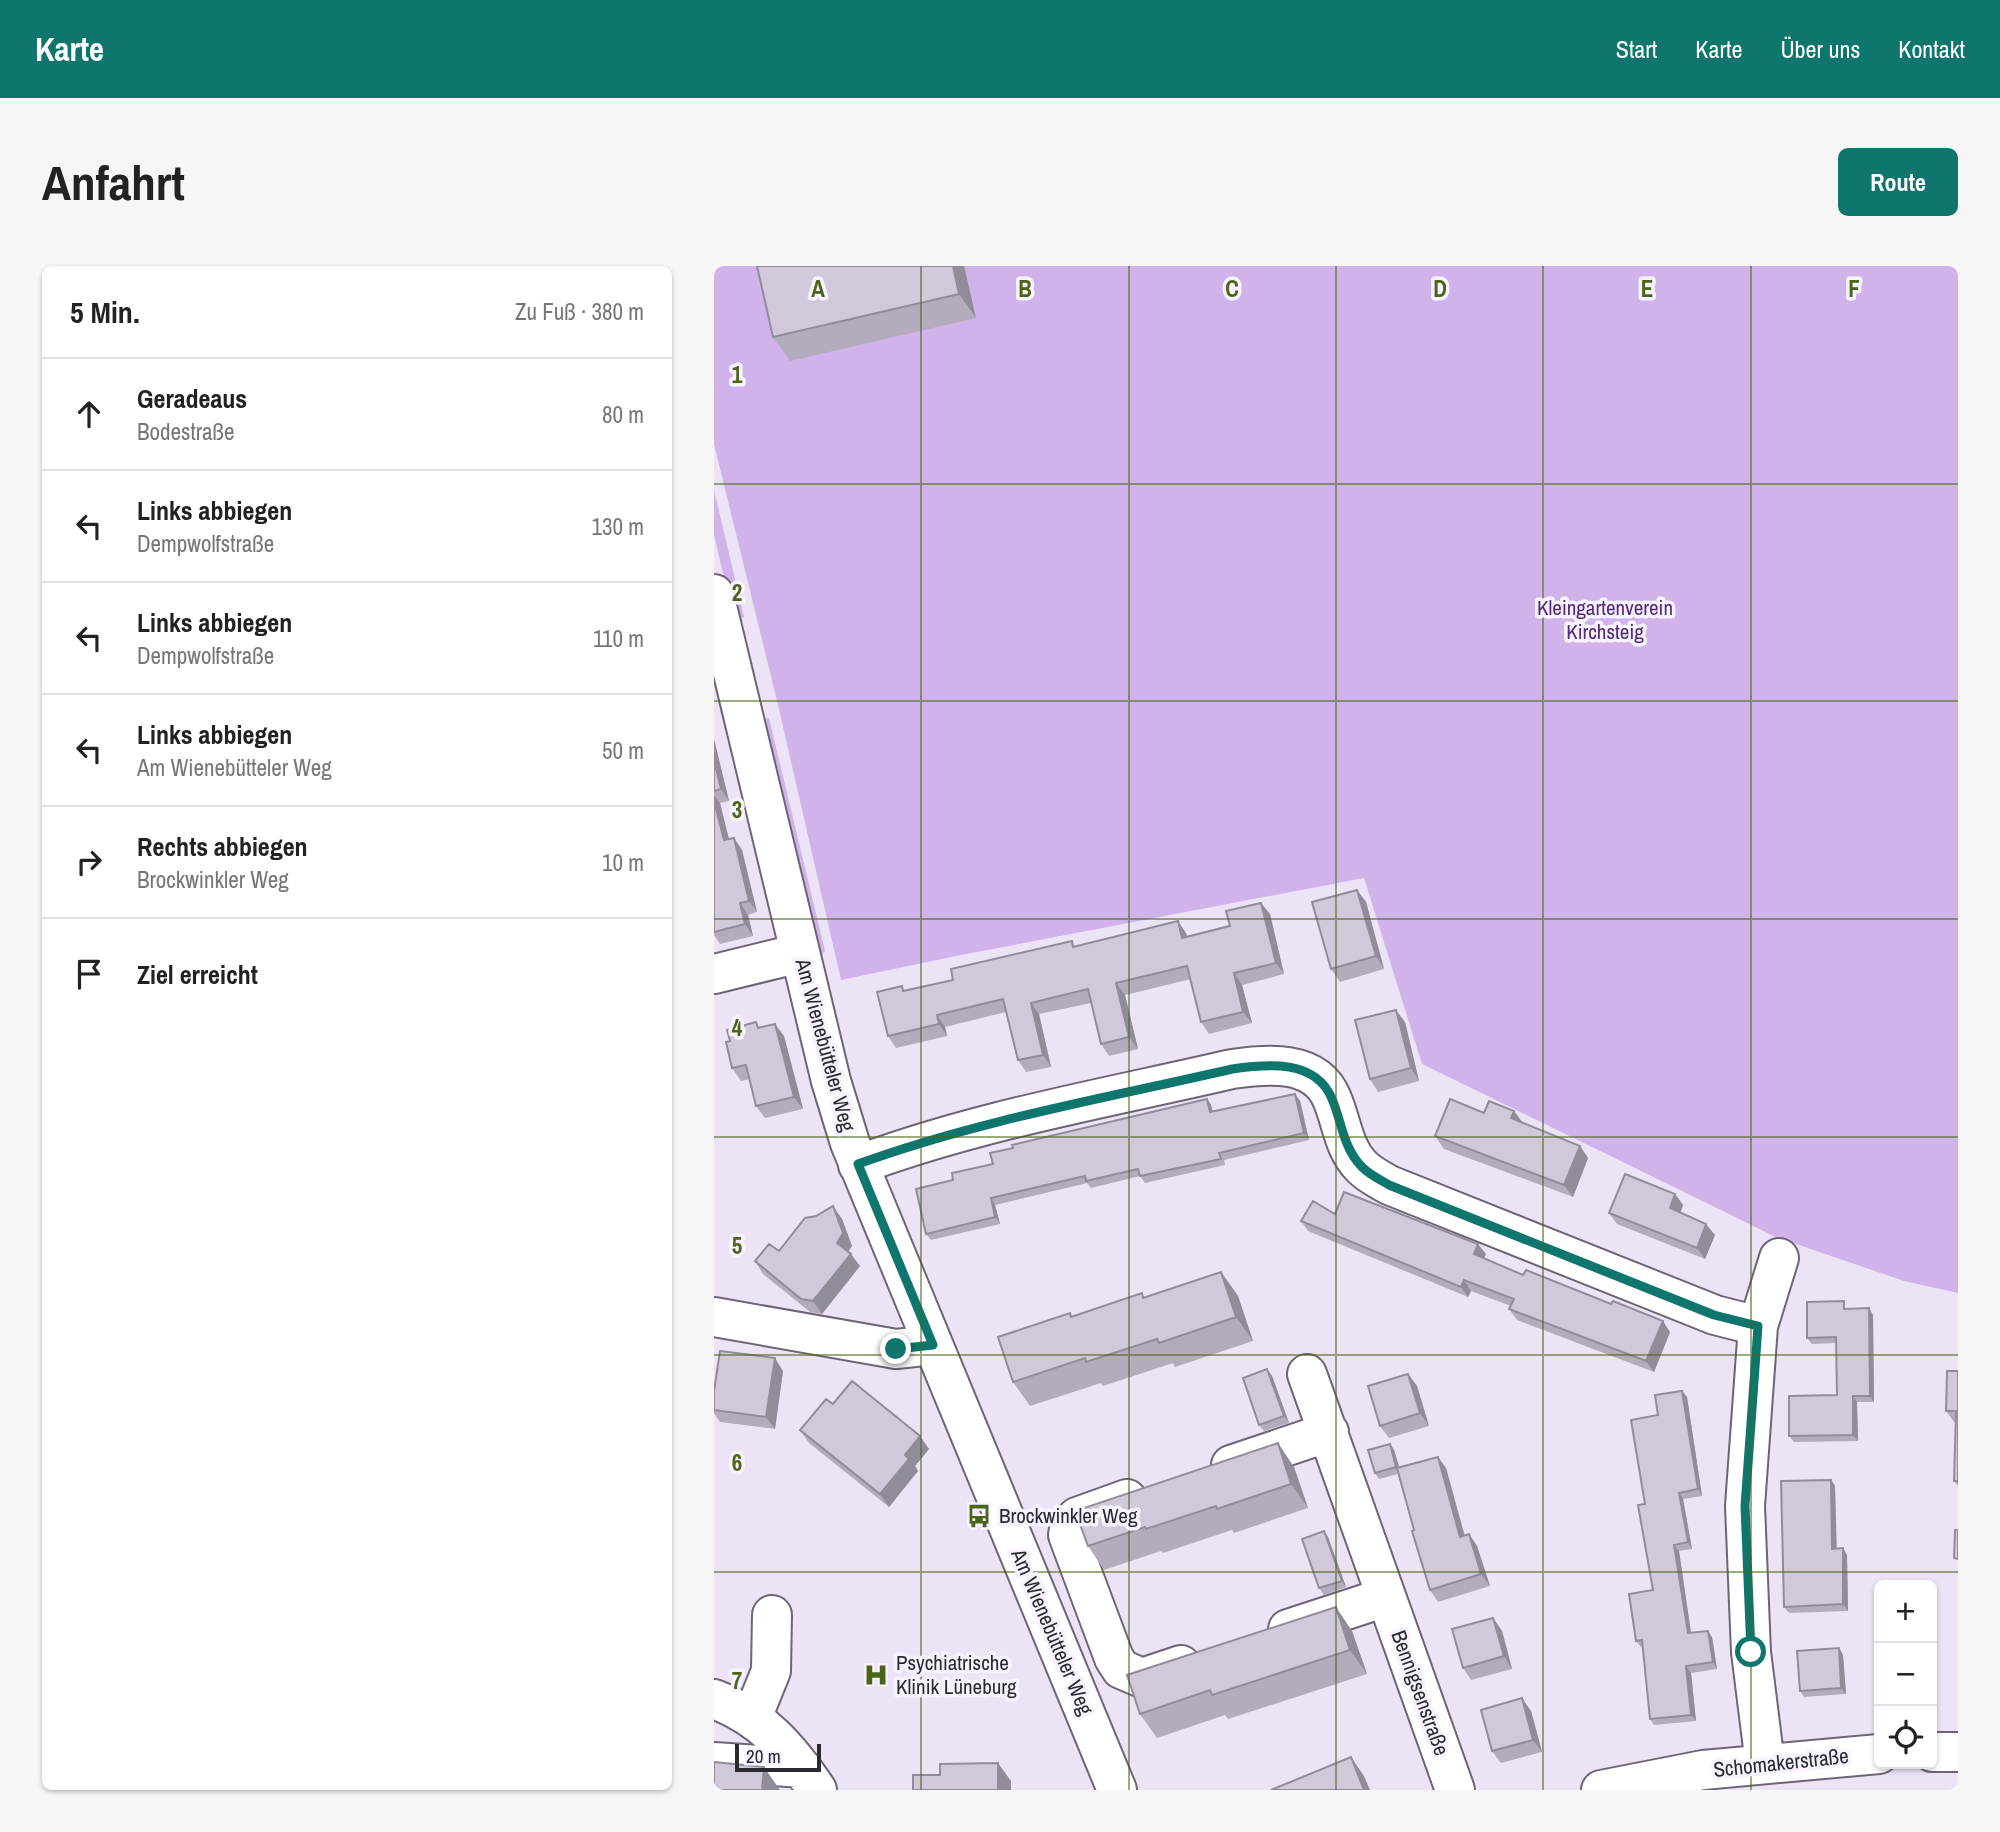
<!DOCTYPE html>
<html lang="de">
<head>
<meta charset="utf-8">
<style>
	body { margin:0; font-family:"Archivo Narrow",sans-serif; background:#f6f6f6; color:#222 }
	.controls { position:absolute; right:21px; bottom:21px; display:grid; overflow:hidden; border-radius:10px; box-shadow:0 2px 5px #0004 }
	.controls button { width:63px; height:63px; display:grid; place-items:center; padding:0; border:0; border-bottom:2px solid #e0e0e0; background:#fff; color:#222; font:35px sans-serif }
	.scale { position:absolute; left:21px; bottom:18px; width:86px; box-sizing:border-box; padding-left:7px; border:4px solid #2b282f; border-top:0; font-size:19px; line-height:24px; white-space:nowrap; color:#2b282f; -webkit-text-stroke:5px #f8f2fe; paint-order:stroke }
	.stop { position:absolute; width:21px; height:21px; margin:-16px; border:5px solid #0f766e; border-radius:50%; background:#fff }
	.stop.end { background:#0f766e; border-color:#fff; box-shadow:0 2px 7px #0008 }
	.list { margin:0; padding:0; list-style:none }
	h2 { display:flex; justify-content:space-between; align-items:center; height:91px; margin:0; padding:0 28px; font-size:30px }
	h2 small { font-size:23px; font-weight:400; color:#767676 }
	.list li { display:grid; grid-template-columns:46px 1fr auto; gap:21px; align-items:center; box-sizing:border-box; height:112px; padding:0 28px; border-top:2px solid #e0e0e0 }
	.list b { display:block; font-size:26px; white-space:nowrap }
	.list p { margin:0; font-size:23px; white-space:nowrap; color:#767676 }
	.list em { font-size:23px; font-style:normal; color:#767676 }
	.icon { flex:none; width:38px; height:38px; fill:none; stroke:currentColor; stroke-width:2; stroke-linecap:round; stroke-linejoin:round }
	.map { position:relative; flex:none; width:1244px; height:1524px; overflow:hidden; border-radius:10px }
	header { display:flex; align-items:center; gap:42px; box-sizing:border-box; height:98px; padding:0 35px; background:#0f766e; color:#fff }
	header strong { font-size:33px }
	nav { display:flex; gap:38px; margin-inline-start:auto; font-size:24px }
	.intro { display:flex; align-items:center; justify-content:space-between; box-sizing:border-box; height:168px; padding:0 42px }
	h1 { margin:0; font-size:49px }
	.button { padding:18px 32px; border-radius:10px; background:#0f766e; color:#fff; font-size:24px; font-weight:700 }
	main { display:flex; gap:42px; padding:0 42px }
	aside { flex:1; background:#fff; border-radius:10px; box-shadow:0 2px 5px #0004 }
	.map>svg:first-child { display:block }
	.green { fill:#cfb3ea }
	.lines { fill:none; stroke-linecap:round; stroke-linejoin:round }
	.minor-casing { stroke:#6d6576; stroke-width:42 }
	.minor { stroke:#fff; stroke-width:38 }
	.wall { fill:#b4acbd }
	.shaded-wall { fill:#928c9a }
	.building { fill:#d1c8dc; stroke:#928c9a; stroke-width:2 }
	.route { stroke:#0f766e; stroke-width:9 }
	.grid { fill:none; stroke:#4a6517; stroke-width:2; stroke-opacity:0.55 }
	.labels { text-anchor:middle; stroke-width:7; stroke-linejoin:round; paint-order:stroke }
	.park-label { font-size:21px; fill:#522a73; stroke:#f8f2fe }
	.street-label { font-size:21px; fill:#2b282f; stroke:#f8f2fe }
	.poi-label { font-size:21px; fill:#2b282f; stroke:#f8f2fe; text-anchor:start }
	.grid-label { font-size:23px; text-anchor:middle; font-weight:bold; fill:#4a6517; stroke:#f8f2fe; stroke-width:7; stroke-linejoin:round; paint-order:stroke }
</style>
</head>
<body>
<header>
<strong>Karte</strong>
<nav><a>Start</a><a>Karte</a><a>Über uns</a><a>Kontakt</a></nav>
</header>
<div class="intro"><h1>Anfahrt</h1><a class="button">Route</a></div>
<main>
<aside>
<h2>5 Min.<small>Zu Fuß · 380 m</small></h2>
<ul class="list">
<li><svg class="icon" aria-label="ahead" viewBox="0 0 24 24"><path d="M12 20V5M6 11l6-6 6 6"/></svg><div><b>Geradeaus</b><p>Bodestraße</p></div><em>80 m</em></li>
<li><svg class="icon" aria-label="left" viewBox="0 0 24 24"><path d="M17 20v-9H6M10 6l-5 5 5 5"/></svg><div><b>Links abbiegen</b><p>Dempwolfstraße</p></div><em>130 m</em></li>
<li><svg class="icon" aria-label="left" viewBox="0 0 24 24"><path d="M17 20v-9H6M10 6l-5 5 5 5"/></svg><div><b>Links abbiegen</b><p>Dempwolfstraße</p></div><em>110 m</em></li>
<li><svg class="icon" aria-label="left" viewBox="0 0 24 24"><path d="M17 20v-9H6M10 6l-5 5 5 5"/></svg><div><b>Links abbiegen</b><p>Am Wienebütteler Weg</p></div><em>50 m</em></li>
<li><svg class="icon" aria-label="right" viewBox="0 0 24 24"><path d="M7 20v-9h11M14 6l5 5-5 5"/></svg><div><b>Rechts abbiegen</b><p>Brockwinkler Weg</p></div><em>10 m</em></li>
<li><svg class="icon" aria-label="arrive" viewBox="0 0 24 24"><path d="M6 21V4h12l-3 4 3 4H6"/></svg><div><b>Ziel erreicht</b></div></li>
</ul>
</aside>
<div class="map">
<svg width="1244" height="1524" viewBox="0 0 1244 1524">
	<rect width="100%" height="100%" fill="#ede3f7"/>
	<!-- green -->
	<path class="green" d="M0,0H1244V1027L1190,1015L1062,971L708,798L650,612L242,690L127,714L65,443L0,178Z
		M0,224L30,351L20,354L0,269Z
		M55,452L111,685L104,693L45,454Z"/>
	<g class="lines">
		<!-- minor casing -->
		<g class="minor-casing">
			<path id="minor" d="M0,328L117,815L136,877L403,1524
				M0,708L86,687
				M144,899C265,854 393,832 518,803C553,798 602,793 618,833C628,856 629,882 648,901C656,909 665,913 675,919L1001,1049L1044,1060
				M0,1051L182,1083L219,1079
				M593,1108L741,1524
				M517,1199L615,1166
				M413,1233L363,1251L356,1258L354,1269L400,1392L407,1403L428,1412L467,1399
				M574,1363L672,1331
				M0,1433C48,1451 75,1482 103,1524
				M38,1452L57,1405L58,1349
				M1218,1486H1244
				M0,1496L88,1502
				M1051,1498L1037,1386L1031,1240L1044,1060L1065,992
				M887,1524L989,1504L1165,1488"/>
		</g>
		<!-- minor -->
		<use href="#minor" class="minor"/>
	</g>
	<!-- wall -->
	<path class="wall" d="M43,0H250L262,52L76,95L59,71Z
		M0,473L15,535L6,537L15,573L20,572L28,584L43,646L34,649L39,670L6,678L0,669Z
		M643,624L652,636L670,703L626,716L617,703Z
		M556,648L570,708L528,719L538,757L495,768L487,756L477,713L411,729L424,783L395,790L387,778L377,737L325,748L337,801L312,806L304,794L292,746L231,761L233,770L182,782L174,770L191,724L239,714L358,675L361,681L472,667L473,670Z
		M42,756L46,762L70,770L89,843L51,852L42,840L36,813L27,815L18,802L16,775Z
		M691,756L705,815L664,826L656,813Z
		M581,828L586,835L595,874L510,894L511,899L431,917L426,910L377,922L373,917L281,939L286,958L217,974L212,968L239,914L279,898L493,833L497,839L499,846Z
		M800,845L808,856L866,880L874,892L859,931L730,883L721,870Z
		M961,928L969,939L966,947L1001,969L991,993L903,958L895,947Z
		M621,948L772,988L770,993L809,1009L956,1066L940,1106L803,1054L795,1043L797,1040L757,1025L754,1031L594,965L587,955Z
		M128,953L138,980L134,985L146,1000L108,1048L96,1046L49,1008L41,995L65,985Z
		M507,1006L524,1030L539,1075L461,1101L459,1097L389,1120L387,1117L316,1140L299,1116L356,1047L358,1051L431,1031Z
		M1135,1042V1043L1159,1049L1160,1136H1143L1144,1175L1080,1176L1075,1170L1123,1129L1122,1077L1098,1078L1093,1072Z
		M553,1103L558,1110L575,1157L550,1165L545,1159Z
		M69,1105L61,1163L6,1156L0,1147V1125Z
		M1244,1105V1220L1240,1215L1242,1156H1240L1232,1145Z
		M694,1108L703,1120L715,1160L675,1172L666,1160Z
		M968,1125L973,1131L988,1230L969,1233L978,1283L965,1285L977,1367L998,1371L1003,1403L977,1407L982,1455L940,1459L936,1453L928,1381H927L922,1375L939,1324L931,1238L944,1149Z
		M119,1138L215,1183L201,1200L204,1205L175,1241L95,1177L86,1164Z
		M676,1178L680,1184L685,1201L732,1202L751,1270L755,1268L763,1280L776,1320L724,1336L716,1324L684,1208L665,1213L661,1207Z
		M580,1201L594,1242L520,1267L518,1264L449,1287L447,1285L390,1304L374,1280Z
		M1117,1214L1121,1220L1122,1282L1133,1289L1134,1345L1075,1347L1070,1341Z
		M610,1265L614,1271L632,1321L610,1329L605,1322Z
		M779,1352L788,1365L798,1403L757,1414L749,1402Z
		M638,1365L653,1408L514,1453L511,1449L443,1472L426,1448Z
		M1125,1382L1129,1389L1132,1428L1090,1431L1086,1425Z
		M817,1445L828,1486L787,1497L778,1485Z"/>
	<!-- shaded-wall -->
	<path class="shaded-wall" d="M239,0H250L262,52L245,28Z
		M0,473L15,535L7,523L0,494Z
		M0,529L6,537L18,586L10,574L0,535Z
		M20,572L28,584L43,646L35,635Z
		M643,624L652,636L670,703L662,690Z
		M26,637L34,649L39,670L31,658Z
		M547,637L556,648L570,708L562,697Z
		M464,655L472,667L476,683L468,672Z
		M520,707L528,719L538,757L529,746Z
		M402,717L411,729L424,783L415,771Z
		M317,737L325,748L337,801L329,789Z
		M682,744L691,756L705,815L697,802Z
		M223,749L231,761L233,770L225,758Z
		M61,758L70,770L89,843L80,831Z
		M581,828L586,835L595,874L590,867Z
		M493,833L497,839L500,853L496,846Z
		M800,845L809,857L797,852Z
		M866,880L874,892L859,931L850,919Z
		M961,928L969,939L964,954L956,942Z
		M277,932L281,939L286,958L281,951Z
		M119,940L128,953L138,980L132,989L123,977Z
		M992,958L1001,969L991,993L983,982Z
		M764,978L772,988L767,999L760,988Z
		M137,988L146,1000L108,1048L99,1035Z
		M507,1006L524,1030L539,1075L522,1051Z
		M750,1014L757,1025L754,1031L747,1021Z
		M1155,1042L1159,1049L1160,1136L1156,1130Z
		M949,1055L956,1066L940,1106L932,1095Z
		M61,1092L69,1105L61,1163L52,1151Z
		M553,1103L558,1110L575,1157L570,1150Z
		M694,1108L703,1120L715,1160L706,1147Z
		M968,1125L973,1131L988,1230L984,1223Z
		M1139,1130L1143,1136L1144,1175L1139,1169Z
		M206,1170L215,1183L201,1200L204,1205L175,1241L166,1228L191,1189Z
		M564,1177L580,1201L594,1242L577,1218Z
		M676,1178L680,1184L687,1207L682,1201Z
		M724,1191L732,1202L754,1283L746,1271Z
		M1117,1214L1121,1220L1123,1289L1118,1283Z
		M965,1227L969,1233L978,1283L974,1276Z
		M610,1265L614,1271L632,1321L628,1315Z
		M755,1268L763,1280L776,1320L767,1308Z
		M960,1279L965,1285L978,1374L974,1367Z
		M1129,1282L1133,1289L1134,1345L1129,1338Z
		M622,1341L638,1365L653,1408L636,1384Z
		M779,1352L788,1365L798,1403L790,1390Z
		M994,1365L998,1371L1003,1403L999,1396Z
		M1125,1382L1129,1389L1132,1428L1127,1422Z
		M972,1400L977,1407L982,1455L977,1449Z
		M808,1432L817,1445L828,1486L819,1474Z
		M637,1491L650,1510L656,1524H650Z
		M284,1497L297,1515V1524H284Z
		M50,1501L66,1524H48Z"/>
	<!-- building -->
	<path class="building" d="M43,0H239L245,28L59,71Z
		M0,494L7,523L0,525Z
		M0,535L10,574L20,572L35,635L26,637L31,658L0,666Z
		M643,624L662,690L617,703L598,636Z
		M547,637L562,697L520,707L529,746L487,756L473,700L402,717L415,771L387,778L374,723L317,737L329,789L304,794L289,733L223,749L225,758L174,770L163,726L188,720L189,725L239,714L237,703L358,675L359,681L464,655L468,672L516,660L512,645Z
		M682,744L697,802L656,813L641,754Z
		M42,756L44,762L61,758L80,831L42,840L32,799L18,802L12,776L16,775L13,764Z
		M581,828L590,867L505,887L507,893L426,910L424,903L372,915L371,910L277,932L281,951L212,968L202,923L239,914L238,907L279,898L276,887L299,882L298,879L493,833L496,846Z
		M736,833L770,847L775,835L800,845L797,852L866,880L850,919L721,870Z
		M911,908L961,928L956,942L992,958L983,982L895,947Z
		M630,926L764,978L760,988L809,1009L812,1004L897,1038L899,1035L949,1055L932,1095L795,1043L800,1033L750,1014L747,1021L587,955L599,935L621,948Z
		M119,940L129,967L123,977L137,988L99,1035L87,1033L41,995L55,978L65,985L91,952L102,950Z
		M507,1006L522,1051L445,1077L443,1073L372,1096L371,1092L299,1116L284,1071L356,1047L357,1051L428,1027L429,1032Z
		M1130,1035V1043L1155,1042L1156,1130H1139V1169L1075,1170V1130L1123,1129L1122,1071L1093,1072V1036Z
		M6,1085L61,1092L52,1151L0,1144V1125Z
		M553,1103L570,1150L545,1159L529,1112Z
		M1233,1105H1244V1215H1240L1242,1145H1232Z
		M694,1108L706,1147L666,1160L654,1120Z
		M138,1115L206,1170L191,1189L195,1193L166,1228L86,1164L112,1133L119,1138Z
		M968,1125L984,1223L965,1227L974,1276L960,1279L974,1367L994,1365L999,1396L972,1400L977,1449L936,1453L928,1374L922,1375L915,1328L939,1324L924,1239L931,1238L917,1154L944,1149L941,1129Z
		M564,1177L577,1218L503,1243L502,1240L432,1263L431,1261L374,1280L361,1245Z
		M676,1178L682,1201L661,1207L654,1184Z
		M724,1191L746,1271L755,1268L767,1308L716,1324L698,1265L700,1264L683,1202Z
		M1117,1214L1118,1283L1129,1282V1338L1070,1341L1067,1215Z
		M1241,1264H1244V1293L1240,1292Z
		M610,1265L628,1315L605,1322L588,1273Z
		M622,1341L636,1384L498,1429L496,1424L426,1448L413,1409Z
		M779,1352L790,1390L749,1402L738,1363Z
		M1125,1382L1127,1422L1086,1425L1083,1385Z
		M808,1432L819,1474L778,1485L767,1444Z
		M637,1491L650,1524H557Z
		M0,1496L50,1501L48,1524H0Z
		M284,1497V1524H199V1509H226V1498Z"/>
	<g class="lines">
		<!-- route -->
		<path class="route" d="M182,1083L219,1079L144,898C265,854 393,832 518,803C553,798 602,793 618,833C628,856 629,882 648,901C656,909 665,913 675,919L1000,1049L1044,1060L1031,1240L1037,1386"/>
	</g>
	<!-- grid -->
	<path class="grid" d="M207,0V1524M415,0V1524M622,0V1524M829,0V1524M1037,0V1524M0,218H1244M0,435H1244M0,653H1244M0,871H1244M0,1089H1244M0,1306H1244"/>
	<!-- icons -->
	<defs>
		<g id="bus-bare" transform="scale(1.89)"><path d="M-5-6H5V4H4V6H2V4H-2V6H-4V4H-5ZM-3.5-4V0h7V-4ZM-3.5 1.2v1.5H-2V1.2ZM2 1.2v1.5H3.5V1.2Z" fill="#4a6517" stroke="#f8f2fe" stroke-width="2.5" paint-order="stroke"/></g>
		<g id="hospital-bare" transform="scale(1.89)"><path d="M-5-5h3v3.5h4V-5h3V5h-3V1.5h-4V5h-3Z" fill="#4a6517" stroke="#f8f2fe" stroke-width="2.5" paint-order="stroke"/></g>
	</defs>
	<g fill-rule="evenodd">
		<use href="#bus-bare" x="265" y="1250"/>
		<use href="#hospital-bare" x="162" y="1409"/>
	</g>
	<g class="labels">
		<!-- park labels -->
		<g class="park-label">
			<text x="891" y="349">Kleingartenverein<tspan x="891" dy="24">Kirchsteig</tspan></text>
		</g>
		<!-- street labels -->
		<g class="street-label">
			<text transform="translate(111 779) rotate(75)" y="7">Am Wienebütteler Weg</text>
			<text transform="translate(338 1366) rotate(67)" y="7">Am Wienebütteler Weg</text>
			<text transform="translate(706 1427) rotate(70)" y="7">Bennigsenstraße</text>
			<text transform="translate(1067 1497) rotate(-6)" y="7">Schomakerstraße</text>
		</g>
		<!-- poi labels -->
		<g class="poi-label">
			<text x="285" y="1257">Brockwinkler Weg</text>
			<text x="182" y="1404">Psychiatrische<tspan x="182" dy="24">Klinik Lüneburg</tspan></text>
		</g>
	</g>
	<g class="grid-label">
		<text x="104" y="31">A</text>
		<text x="311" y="31">B</text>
		<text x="518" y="31">C</text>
		<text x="726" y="31">D</text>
		<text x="933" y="31">E</text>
		<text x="1140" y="31">F</text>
		<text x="23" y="117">1</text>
		<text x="23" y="335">2</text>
		<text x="23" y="552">3</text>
		<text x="23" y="770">4</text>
		<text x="23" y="988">5</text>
		<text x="23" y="1205">6</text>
		<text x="23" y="1423">7</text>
	</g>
</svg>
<div class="controls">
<button>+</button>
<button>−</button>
<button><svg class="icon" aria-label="locate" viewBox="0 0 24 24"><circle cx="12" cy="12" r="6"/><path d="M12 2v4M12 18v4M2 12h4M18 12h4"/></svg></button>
</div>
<div class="scale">20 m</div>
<div class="stop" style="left:1037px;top:1386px"></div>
<div class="stop end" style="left:182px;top:1083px"></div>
</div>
</main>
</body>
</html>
